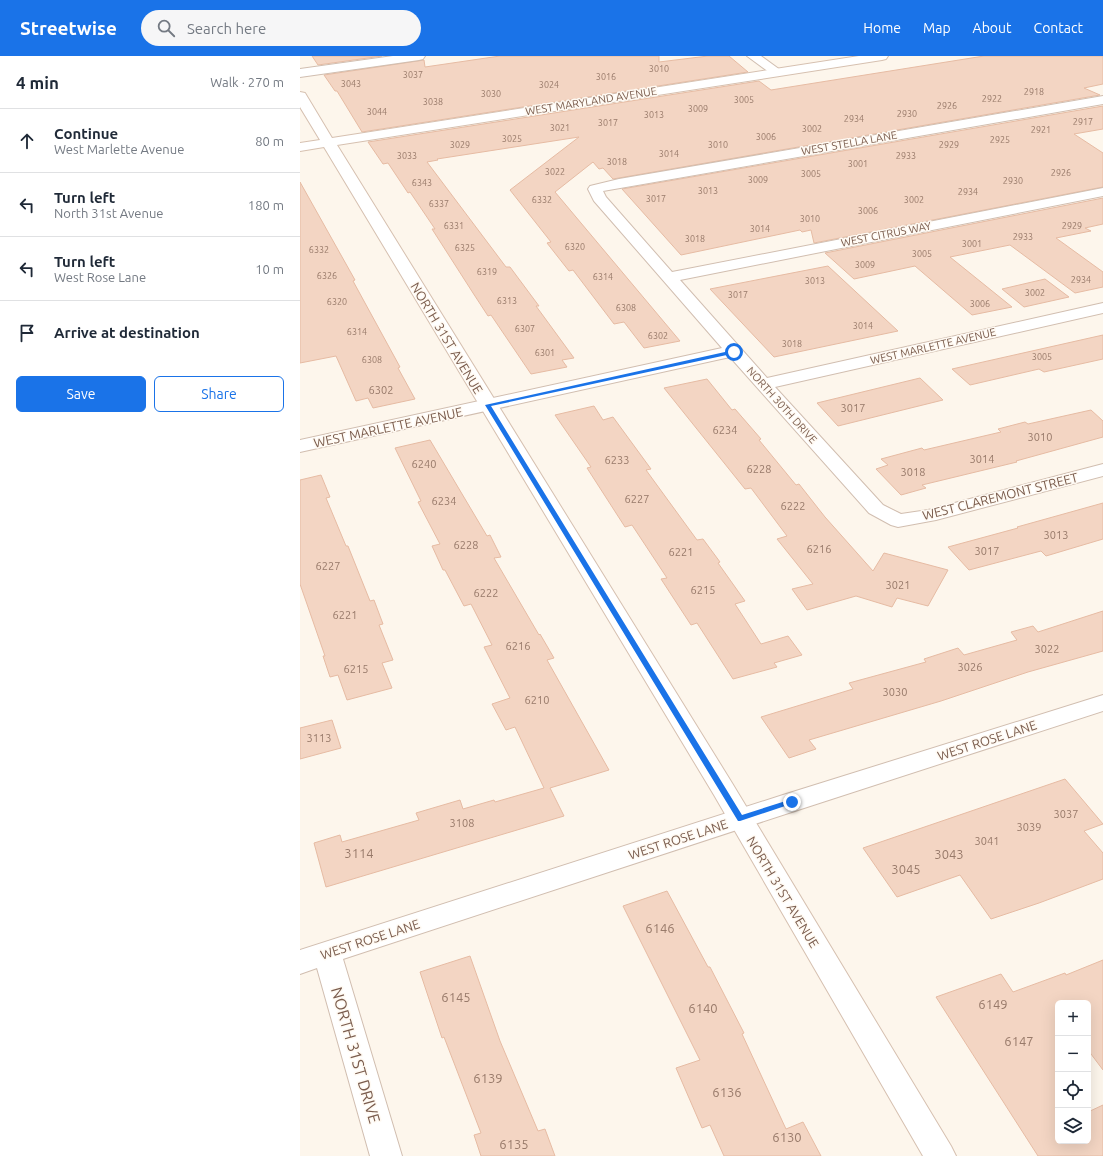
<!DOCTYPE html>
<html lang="en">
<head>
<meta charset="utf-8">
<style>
	body { margin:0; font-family:Ubuntu,sans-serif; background:#f6f6f7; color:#1f2937 }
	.controls { position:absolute; right:12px; bottom:12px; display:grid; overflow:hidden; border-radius:6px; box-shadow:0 4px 16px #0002 }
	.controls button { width:36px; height:36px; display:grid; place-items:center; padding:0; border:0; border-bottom:1px solid #e0e1e3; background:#fff; color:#1f2937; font:20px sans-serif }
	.stop { position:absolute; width:12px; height:12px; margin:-9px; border:3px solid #1a73e8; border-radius:50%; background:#fff }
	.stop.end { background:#1a73e8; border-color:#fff; box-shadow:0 1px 4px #0008 }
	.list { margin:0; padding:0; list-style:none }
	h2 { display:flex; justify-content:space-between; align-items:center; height:52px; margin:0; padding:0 16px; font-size:17px }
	h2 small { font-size:13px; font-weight:400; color:#747a83 }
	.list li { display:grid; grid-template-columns:26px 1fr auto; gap:12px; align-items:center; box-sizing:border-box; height:64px; padding:0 16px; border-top:1px solid #e0e1e3 }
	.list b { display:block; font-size:15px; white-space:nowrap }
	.list p { margin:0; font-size:13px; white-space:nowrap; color:#747a83 }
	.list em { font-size:13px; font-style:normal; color:#747a83 }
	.actions { display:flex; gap:8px; padding:12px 16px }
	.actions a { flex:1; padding:9px 0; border:1px solid #1a73e8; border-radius:6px; text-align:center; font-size:14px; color:#1a73e8 }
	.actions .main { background:#1a73e8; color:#fff }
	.icon { flex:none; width:22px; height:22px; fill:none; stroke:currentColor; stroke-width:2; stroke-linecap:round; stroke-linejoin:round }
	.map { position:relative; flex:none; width:803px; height:1100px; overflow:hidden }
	header { display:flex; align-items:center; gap:24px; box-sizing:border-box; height:56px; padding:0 20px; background:#1a73e8; color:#fff }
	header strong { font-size:19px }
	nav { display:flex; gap:22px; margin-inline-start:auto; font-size:14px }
	.search { width:280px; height:36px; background:#f6f6f7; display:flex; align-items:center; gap:10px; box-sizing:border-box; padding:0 14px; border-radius:22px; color:#747a83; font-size:15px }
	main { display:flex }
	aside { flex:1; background:#fff }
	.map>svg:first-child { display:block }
	.building { fill:#f3d5c3; stroke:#e6bba3 }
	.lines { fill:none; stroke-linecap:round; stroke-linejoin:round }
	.street-casing { stroke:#d1beb0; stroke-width:2 }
	.secondary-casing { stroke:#d6c0b0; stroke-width:2 }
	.street { fill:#fff; fill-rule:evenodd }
	.secondary { fill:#fff; fill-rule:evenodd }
	.route { fill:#1a73e8 }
	.labels { text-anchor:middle; stroke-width:3; stroke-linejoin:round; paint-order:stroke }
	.far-number-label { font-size:9px; fill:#987a6a }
	.far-street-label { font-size:11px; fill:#7a5c4d; stroke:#fffaf3 }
	.number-label { font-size:11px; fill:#987a6a }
	.street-label { font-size:13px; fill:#7a5c4d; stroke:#fffaf3 }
	.near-number-label { font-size:13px; fill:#987a6a }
	.near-street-label { font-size:16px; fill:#7a5c4d; stroke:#fffaf3 }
</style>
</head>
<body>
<header>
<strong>Streetwise</strong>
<div class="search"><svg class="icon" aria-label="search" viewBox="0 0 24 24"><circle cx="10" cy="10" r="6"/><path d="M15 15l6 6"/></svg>Search here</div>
<nav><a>Home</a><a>Map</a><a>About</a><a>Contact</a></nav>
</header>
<main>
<aside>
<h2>4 min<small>Walk · 270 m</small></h2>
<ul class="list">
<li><svg class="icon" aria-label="ahead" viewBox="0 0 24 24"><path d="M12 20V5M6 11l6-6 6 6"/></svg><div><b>Continue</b><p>West Marlette Avenue</p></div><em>80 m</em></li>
<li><svg class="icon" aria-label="left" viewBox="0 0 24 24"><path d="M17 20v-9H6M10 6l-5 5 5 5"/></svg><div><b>Turn left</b><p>North 31st Avenue</p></div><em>180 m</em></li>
<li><svg class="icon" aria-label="left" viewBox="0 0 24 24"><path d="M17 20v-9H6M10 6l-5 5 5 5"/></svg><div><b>Turn left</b><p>West Rose Lane</p></div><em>10 m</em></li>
<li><svg class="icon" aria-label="arrive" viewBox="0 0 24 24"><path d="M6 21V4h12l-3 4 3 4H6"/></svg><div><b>Arrive at destination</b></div></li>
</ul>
<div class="actions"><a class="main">Save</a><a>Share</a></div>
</aside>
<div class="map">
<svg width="803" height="1100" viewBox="0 0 803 1100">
	<rect width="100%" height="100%" fill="#fdf6ec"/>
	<!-- building -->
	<path class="building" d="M12,0H82L18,9Z
		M200,0H359V6L408,0H429L448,16L62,76L37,35H35L24,19L124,4L125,11Z
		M684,0H803V28L784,32L800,39L313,123L303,112L299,113L293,106L255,136L380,285L344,292L324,266L314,268L273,214L269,215L247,187L251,186L210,134L279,81L137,103L138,104L127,106L206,211H210L239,250H236L274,302L262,304L267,311L231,318L191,259L188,260L173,237L132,173H135L110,136L108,137L88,107L83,108L68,86L459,25L471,34Z
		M803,50V73L774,78L803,97V131L514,187L511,174L502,176L500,174L381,199L322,133Z
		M0,126L55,224L53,225L100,311L98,312L115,343L73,352L68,342L56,345L36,300L0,307Z
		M803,142V168L785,172L791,175L756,182L803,216V231L775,237L710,189L650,201L712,251L672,259L615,210L554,223L525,197Z
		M528,210L598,275L474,301L410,233Z
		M745,223L769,241L724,251L702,233Z
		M803,279V303L744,316L739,313L670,329L652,313Z
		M620,322L643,344L538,370L517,347Z
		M407,323L432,354L435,353L461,383L459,384L496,429L499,428L525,461L573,515L584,497L648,514L628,550L597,542L592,551L556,540L507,554L492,533L513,528L477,483L487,480L451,432L445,433L364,332Z
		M294,350L303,364L313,361L351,413L346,414L397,484L403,483L420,506L418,507L445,545L435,548L461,588L488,580L502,599L474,607L477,611L433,623L397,567L391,569L361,523L367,522L332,469L325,471L287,412L291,411L255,359Z
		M791,354L803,365V381L716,405L717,406L622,429L626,432L601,439L576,413L588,409L581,403L622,392L624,394L701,376L698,373L725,366L728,368Z
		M130,384L187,480L190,479L201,501L194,502L239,579L240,578L254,602L247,604L309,714L250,732L264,760L26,831L14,787L40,779L42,786L119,764L116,757L160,744L163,753L194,744L195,746L244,732L215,671L206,674L192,648L210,642L184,591L192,589L171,548L164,550L145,514H143L132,490L140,488L118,446L121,445L95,392Z
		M21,419L30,441L26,442L46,490H48L70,545L74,544L83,568L79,569L93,604L82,607L92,632L47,644L38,619L30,621L23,600H25L0,528V424Z
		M803,447V483L746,500L741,495L669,514L648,491L718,472L717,471Z
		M803,555V595L728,616L641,645L509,684L516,693L489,702L461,661L553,633L549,627L626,606L624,603L658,592L664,599L717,584L711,576L733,570L738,576Z
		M32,664L41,692L0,703V672Z
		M765,723L803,768L784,775L803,797V823L739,847L691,863L660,819L597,841L563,792Z
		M367,835L408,911H410L444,977L442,978L486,1073L503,1066L521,1100H424L410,1069L402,1072L376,1012L400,1004L323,850Z
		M170,900L200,985L238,1075L245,1073L255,1100H181L174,1079L181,1077L144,981L142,982L120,916Z
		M803,904V1014L788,994V947H758V1085H788V1056L803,1049V1100H738L636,941L701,918L713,936L765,917L766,919Z"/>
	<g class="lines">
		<!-- street casing -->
		<g class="street-casing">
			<path id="street" d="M93,0H125L123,3L119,4L0,21V13Z
				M447,0H461L483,16L481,19H473Z
				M803,40V48L303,135L306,141L372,216L803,132V140L380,224L467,322L803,247V257L475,331L583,449L601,458L628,454L803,408V420L636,464L598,471L591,469L569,457L430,301L0,396V384L422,292L294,145L288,133L290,130L319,123Z
				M803,639V655L501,753L43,903L102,1100H70L17,912L0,918V894L483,739Z"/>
		</g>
		<!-- secondary casing -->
		<g class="secondary-casing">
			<path id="secondary" d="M559,0H588L586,3L582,4L37,89L432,727L651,1090L656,1100H623L414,739L24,91L0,95V87L20,84L0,51V36L5,37L32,82Z"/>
		</g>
		<!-- street -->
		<use href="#street" class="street"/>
		<!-- secondary -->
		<use href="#secondary" class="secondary"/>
	</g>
	<!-- route -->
	<path class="route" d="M434,294L437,296L436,297L191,350L442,759L492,743L495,746L494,747L440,765H438L185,349Z"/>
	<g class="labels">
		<!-- far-number labels -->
		<g class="far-number-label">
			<text x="359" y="16">3010</text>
			<text x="113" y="22">3037</text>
			<text x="306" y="24">3016</text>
			<text x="51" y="31">3043</text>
			<text x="249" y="32">3024</text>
			<text x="734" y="39">2918</text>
			<text x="191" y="41">3030</text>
			<text x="692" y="46">2922</text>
			<text x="444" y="47">3005</text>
			<text x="133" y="49">3038</text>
			<text x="647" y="53">2926</text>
			<text x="398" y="56">3009</text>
			<text x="77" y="59">3044</text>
			<text x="607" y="61">2930</text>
			<text x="354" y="62">3013</text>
			<text x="554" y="66">2934</text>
			<text x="783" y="69">2917</text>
			<text x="308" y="70">3017</text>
			<text x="260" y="75">3021</text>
			<text x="512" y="76">3002</text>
			<text x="741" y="77">2921</text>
			<text x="466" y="84">3006</text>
			<text x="212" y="86">3025</text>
			<text x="700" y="87">2925</text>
			<text x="160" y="92">3029</text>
			<text x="418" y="92">3010</text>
			<text x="649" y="92">2929</text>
			<text x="369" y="101">3014</text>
			<text x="107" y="103">3033</text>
			<text x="606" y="103">2933</text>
			<text x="317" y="109">3018</text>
			<text x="558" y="111">3001</text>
			<text x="255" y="119">3022</text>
			<text x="761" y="120">2926</text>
			<text x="511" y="121">3005</text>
			<text x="458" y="127">3009</text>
			<text x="713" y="128">2930</text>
			<text x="122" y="130">6343</text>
			<text x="408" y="138">3013</text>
			<text x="668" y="139">2934</text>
			<text x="356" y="146">3017</text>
			<text x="242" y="147">6332</text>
			<text x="614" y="147">3002</text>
			<text x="139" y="151">6337</text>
			<text x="568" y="158">3006</text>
			<text x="510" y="166">3010</text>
			<text x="154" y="173">6331</text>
			<text x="772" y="173">2929</text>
			<text x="460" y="176">3014</text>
			<text x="723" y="184">2933</text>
			<text x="395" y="186">3018</text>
			<text x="672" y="191">3001</text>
			<text x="275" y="194">6320</text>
			<text x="165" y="195">6325</text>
			<text x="19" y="197">6332</text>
			<text x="622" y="201">3005</text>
			<text x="565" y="212">3009</text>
			<text x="187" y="219">6319</text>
			<text x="27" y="223">6326</text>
			<text x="303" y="224">6314</text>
			<text x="781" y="227">2934</text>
			<text x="515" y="228">3013</text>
			<text x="735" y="240">3002</text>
			<text x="438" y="242">3017</text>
			<text x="207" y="248">6313</text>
			<text x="37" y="249">6320</text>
			<text x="680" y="251">3006</text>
			<text x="326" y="255">6308</text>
			<text x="563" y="273">3014</text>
			<text x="225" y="276">6307</text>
			<text x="57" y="279">6314</text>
			<text x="358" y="283">6302</text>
			<text x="492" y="291">3018</text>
			<text x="245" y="300">6301</text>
			<text x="742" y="304">3005</text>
			<text x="72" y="307">6308</text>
		</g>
		<!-- far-street labels -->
		<g class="far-street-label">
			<text transform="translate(291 45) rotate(-9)" y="4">WEST MARYLAND AVENUE</text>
			<text transform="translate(549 87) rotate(-10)" y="4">WEST STELLA LANE</text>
			<text transform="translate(586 178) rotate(-11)" y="4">WEST CITRUS WAY</text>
			<text transform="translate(633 290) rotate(-13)" y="4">WEST MARLETTE AVENUE</text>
			<text transform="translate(482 349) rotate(48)" y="4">NORTH 30TH DRIVE</text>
		</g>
		<!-- number labels -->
		<g class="number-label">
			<text x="81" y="338">6302</text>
			<text x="553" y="356">3017</text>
			<text x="425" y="378">6234</text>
			<text x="740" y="385">3010</text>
			<text x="682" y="407">3014</text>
			<text x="317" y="408">6233</text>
			<text x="124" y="412">6240</text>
			<text x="459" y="417">6228</text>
			<text x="613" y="420">3018</text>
			<text x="337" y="447">6227</text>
			<text x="144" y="449">6234</text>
			<text x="493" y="454">6222</text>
			<text x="756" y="483">3013</text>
			<text x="166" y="493">6228</text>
			<text x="519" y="497">6216</text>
			<text x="687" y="499">3017</text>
			<text x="381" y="500">6221</text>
			<text x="28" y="514">6227</text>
			<text x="598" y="533">3021</text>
			<text x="403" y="538">6215</text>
			<text x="186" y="541">6222</text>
			<text x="45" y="563">6221</text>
			<text x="218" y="594">6216</text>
			<text x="747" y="597">3022</text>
			<text x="670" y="615">3026</text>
			<text x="56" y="617">6215</text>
			<text x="595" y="640">3030</text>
			<text x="237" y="648">6210</text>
			<text x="19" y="686">3113</text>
			<text x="766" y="762">3037</text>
			<text x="162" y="771">3108</text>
			<text x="729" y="775">3039</text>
			<text x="687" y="789">3041</text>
		</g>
		<!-- street labels -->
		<g class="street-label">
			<text transform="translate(147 282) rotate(59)" y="5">NORTH 31ST AVENUE</text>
			<text transform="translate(88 371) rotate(-12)" y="5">WEST MARLETTE AVENUE</text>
			<text transform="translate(700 440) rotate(-14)" y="5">WEST CLAREMONT STREET</text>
			<text transform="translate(687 684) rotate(-18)" y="5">WEST ROSE LANE</text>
			<text transform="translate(378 783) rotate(-18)" y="5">WEST ROSE LANE</text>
			<text transform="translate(483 836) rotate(59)" y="5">NORTH 31ST AVENUE</text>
			<text transform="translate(70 883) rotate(-18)" y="5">WEST ROSE LANE</text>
		</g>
		<!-- near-number labels -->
		<g class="near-number-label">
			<text x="59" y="802">3114</text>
			<text x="649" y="803">3043</text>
			<text x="606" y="818">3045</text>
			<text x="360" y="877">6146</text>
			<text x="156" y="946">6145</text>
			<text x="693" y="953">6149</text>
			<text x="403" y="957">6140</text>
			<text x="719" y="990">6147</text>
			<text x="188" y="1027">6139</text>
			<text x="427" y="1041">6136</text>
			<text x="487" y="1086">6130</text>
			<text x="214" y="1093">6135</text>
		</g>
		<!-- near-street labels -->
		<g class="near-street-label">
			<text transform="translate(56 999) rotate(74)" y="6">NORTH 31ST DRIVE</text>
		</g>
	</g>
</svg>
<div class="controls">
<button>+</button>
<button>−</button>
<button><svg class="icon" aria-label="locate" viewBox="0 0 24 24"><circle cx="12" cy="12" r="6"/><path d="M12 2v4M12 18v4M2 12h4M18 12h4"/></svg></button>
<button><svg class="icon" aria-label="layers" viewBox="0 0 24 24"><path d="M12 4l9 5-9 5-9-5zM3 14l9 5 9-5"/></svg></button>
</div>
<div class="stop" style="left:434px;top:296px"></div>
<div class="stop end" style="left:492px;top:746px"></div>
</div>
</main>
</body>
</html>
